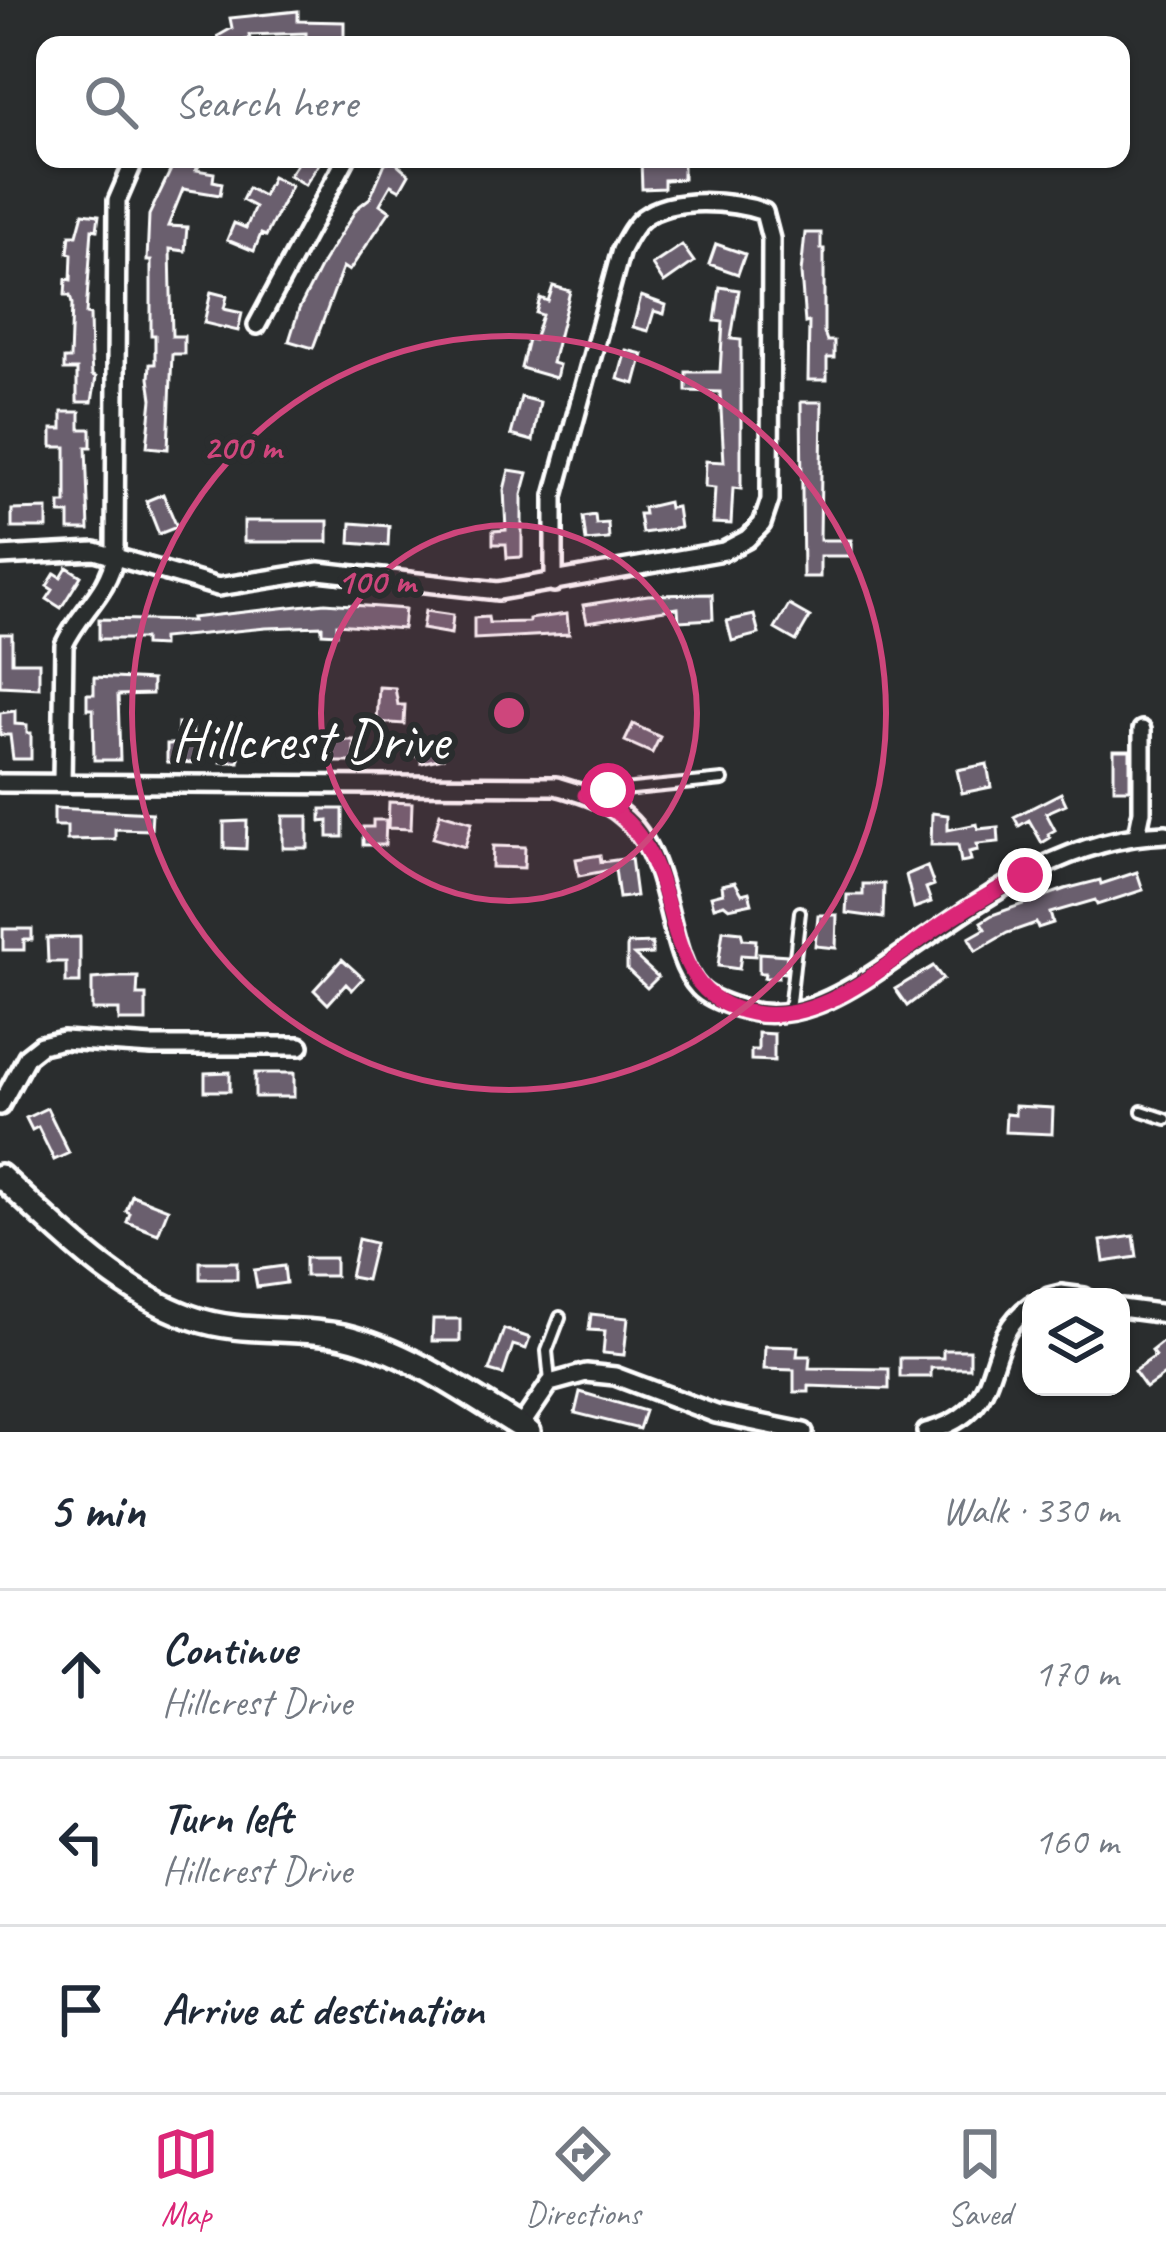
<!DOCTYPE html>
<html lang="en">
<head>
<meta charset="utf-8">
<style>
	body { margin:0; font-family:Caveat,sans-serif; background:#f6f6f7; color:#1f2937 }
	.controls { position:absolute; right:36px; bottom:36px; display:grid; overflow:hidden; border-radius:24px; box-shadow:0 3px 9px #0004 }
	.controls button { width:108px; height:108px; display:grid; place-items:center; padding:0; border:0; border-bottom:3px solid #e0e1e3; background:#fff; color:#1f2937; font:60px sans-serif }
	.stop { position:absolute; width:36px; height:36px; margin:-27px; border:9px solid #db2777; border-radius:50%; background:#fff }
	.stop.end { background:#db2777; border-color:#fff; box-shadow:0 3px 12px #0008 }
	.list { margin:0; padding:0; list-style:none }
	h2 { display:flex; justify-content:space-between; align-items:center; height:156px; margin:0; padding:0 48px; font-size:51px }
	h2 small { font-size:39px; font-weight:400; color:#747a83 }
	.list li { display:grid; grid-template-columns:78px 1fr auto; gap:36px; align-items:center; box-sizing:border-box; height:168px; padding:0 48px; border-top:3px solid #e0e1e3 }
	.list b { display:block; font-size:45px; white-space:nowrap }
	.list p { margin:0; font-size:39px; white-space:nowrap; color:#747a83 }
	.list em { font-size:39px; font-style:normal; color:#747a83 }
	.icon { flex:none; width:66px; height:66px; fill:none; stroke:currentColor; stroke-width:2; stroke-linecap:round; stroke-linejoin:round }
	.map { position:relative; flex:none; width:1166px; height:1432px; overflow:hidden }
	.search { position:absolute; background:#fff; box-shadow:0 3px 9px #0004; left:36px; right:36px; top:36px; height:132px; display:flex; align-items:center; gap:30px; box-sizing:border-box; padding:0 42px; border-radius:24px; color:#747a83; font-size:45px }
	.sheet { height:660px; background:#fff }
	nav { display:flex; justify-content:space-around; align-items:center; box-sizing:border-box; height:168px; border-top:3px solid #e0e1e3; background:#fff; font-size:33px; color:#747a83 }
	nav a { display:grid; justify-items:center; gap:6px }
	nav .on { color:#db2777 }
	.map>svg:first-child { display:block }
	.building { fill:#6b5f6e; stroke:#fff; stroke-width:3 }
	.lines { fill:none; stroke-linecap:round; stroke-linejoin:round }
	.lane-casing { stroke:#fff; stroke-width:16 }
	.street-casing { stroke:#fff; stroke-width:24 }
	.secondary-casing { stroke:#fff; stroke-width:30 }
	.lane { stroke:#2a2d2e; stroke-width:8 }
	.street { stroke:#2a2d2e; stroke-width:15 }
	.secondary { stroke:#2a2d2e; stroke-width:21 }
	.route { stroke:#db2777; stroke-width:15 }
	.ring { fill:none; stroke:#ce467c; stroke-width:6 }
	.labels { text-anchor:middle; stroke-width:12; stroke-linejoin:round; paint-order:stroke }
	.street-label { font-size:57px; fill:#fff; stroke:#2a2d2e }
	.centre { fill:#ce467c; stroke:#2a2d2e; stroke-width:6 }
	.ring-label { font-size:36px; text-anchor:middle; font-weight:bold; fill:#ce467c; stroke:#2a2d2e; stroke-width:12; stroke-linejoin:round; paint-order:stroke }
</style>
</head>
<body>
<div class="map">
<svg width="1166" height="1432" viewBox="0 0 1166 1432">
	<rect width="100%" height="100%" fill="#2a2d2e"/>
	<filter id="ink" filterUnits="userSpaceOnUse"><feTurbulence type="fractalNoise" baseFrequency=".00833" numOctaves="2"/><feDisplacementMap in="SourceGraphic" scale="24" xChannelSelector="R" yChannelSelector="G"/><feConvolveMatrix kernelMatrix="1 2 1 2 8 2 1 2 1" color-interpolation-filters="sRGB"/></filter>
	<g filter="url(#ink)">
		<!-- building -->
		<path class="building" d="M298,11V21L344,22V39L306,38V33L249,35L250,39L223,45L218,36L232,28L230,18Z
			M176,159H204L196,170L214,173L213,181L222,183L220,195L183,189L168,226L187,227L185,251L170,249L172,336H184V354H172L168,449L147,447L152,399L149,378L150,364H155V335H151V261H147L149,215Z
			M300,159H322L305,185L289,175Z
			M641,159H683V179L664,180V188L642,189Z
			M394,161L409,174L400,190L391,185L380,204L390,211L349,271L343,267L313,348L289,341L299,309L323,262L357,208L370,198L385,163Z
			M272,177L291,186L266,236L261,234L254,251L227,240L234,223L246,228L255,207L242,200L248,188L263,196Z
			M83,213L99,215L97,230L92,229L86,314L90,315L91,359L92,375L96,377L92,402H77V370H64V359H70L72,304L70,296H65L66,279L71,280L72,254L68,253L70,235H77Z
			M805,233H821V249H824V332L827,341H834V358H827V380H808L809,322L805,323L801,273Z
			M716,244L745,254L738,274L709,264Z
			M682,245L694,262L664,283L652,265Z
			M553,286L570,291L552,363L559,365L556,378L521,368L528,339L534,340L542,315L536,313L540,298L548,301Z
			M720,287L739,290L731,339L741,340V489L733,488L731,524L713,523L715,488L705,487L706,461L724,462L720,392L686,391V372H720L723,322L715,321Z
			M211,292L227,296L224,309L242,313L238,331L204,323Z
			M641,296L666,305L664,314L654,311L648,331L633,327Z
			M626,350L643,354L635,384L618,379Z
			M521,397L540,402L533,441L511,435Z
			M801,402H822L820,540H851V556H820V577H803Z
			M62,412H80V429H91V447H86L89,530H69V514H60V503H66V447H52V429H62Z
			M509,470L528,473L522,495V557L507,558L506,544H493V531L506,530L504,490Z
			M163,494L177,527L159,534L146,501Z
			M668,502L669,508L677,507L680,528L642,533L639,514H644L643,508Z
			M47,509V528H12V510Z
			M595,515L596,524L608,523L609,539L586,541L583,517Z
			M244,521H328V542H244Z
			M351,523L389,526L388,546L350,543Z
			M67,567L81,576L61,608L47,599L53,590L47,586L55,573L61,577Z
			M712,594L713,619L679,621L678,608L587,622L583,605L648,595Z
			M325,603L405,609L403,629L337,624V634L322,633V626L266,628L162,638V646L144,645V639H99V619L192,621L191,618Z
			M789,605L810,617L796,641L775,629Z
			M425,611L453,615L451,634L422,629Z
			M567,614L569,634L474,639V618L488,617L489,623L529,622V619Z
			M754,615L759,634L732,641L727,621Z
			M0,634H12V662H39V688L0,686Z
			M94,677L152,680V694L118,695L120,760H94L93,709H87V694H94Z
			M379,687L395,688L398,705H405L404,724L377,722Z
			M15,711V724L27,725V733H31V759H13L10,735H0V713Z
			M178,723L193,724L192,746H201L200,763L167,762V744H177Z
			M633,724L660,737L652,753L625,741Z
			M218,736H239V762H221Z
			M333,740H354V762H333Z
			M409,740L443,741V758L421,763V756H409Z
			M1114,750H1130V789H1114Z
			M987,764L991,787L962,793L957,770Z
			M1061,793L1066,804L1046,813L1055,830L1048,834L1050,838L1042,843L1029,820L1019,826L1014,817Z
			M389,802L412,803L411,829L388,828Z
			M54,808L152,813L151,830L115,829V839L67,840V826H54Z
			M321,809H343V837H328V821L321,822Z
			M440,813L472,822L465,847L433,838Z
			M932,813L948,815V830L977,824L978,829L998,827L999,842L977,844L978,850L969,852L971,860L961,862L958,845H931Z
			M283,816H308V848H283Z
			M373,820H386L385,845H363V827H373Z
			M247,821L246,849L224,848V822Z
			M493,846L525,847L524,868L492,867Z
			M600,855L601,862L631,858L636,896L619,898L615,869L579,876L576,859Z
			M927,866L934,885L926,888L931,902L914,908L906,875Z
			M1137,872L1143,890L1097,905L1095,900L1050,913L1053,923L1038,928L1036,923L1007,933L976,951L969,938L985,929L981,922L992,915L1065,889L1100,880L1101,884Z
			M735,882L742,894L749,892L752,903L729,908L724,904L714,907L711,896L723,893L722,885Z
			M863,884H884L883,918L846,913L847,895H863Z
			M818,915H837L836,948L815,946Z
			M3,929H32V940H24V950H3Z
			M723,930L741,932L743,939L756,940L755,956L741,955L739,969L718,966Z
			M80,937V983H66V962H48L47,938Z
			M652,943V954L634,955L658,977L647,988L627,969V948L628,944Z
			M759,953L787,955L785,973L778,972V978H764L765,973H759Z
			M342,959L363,978L352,990L346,984L328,1004L314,990Z
			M933,966L943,979L907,1006L895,989Z
			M119,977H138L137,995H146V1021H119V1010H92V979Z
			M758,1033L774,1034V1061L751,1060V1050H758Z
			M230,1072V1091H205V1073Z
			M255,1073H294V1097H255Z
			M1015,1106L1053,1108L1052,1134L1005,1132L1006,1114L1015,1115Z
			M47,1108L69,1153L54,1160L38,1127L32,1130L26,1118Z
			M132,1195L168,1209L158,1234L127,1222L130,1213L126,1211Z
			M1134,1236L1137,1257L1104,1262L1101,1241Z
			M358,1239L375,1243L366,1280L350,1277Z
			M305,1258H335V1276H305Z
			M200,1262H237V1279H200Z
			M284,1266L286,1283L257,1287L254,1270Z
			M591,1314L628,1318L624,1355L603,1353L605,1331L589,1330Z
			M433,1319H460V1341H432Z
			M504,1329L530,1338L526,1349L513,1345L503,1375L489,1371Z
			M1166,1339V1374L1146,1388L1134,1371L1155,1356L1151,1351Z
			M765,1346L798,1347L797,1356H810L809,1368L889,1369V1389L809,1386V1392H794V1370L764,1369Z
			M943,1350H970V1368H931V1377H900V1358H943Z
			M580,1392L645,1411L639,1429L575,1413Z"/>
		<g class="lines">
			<!-- lane casing -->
			<g class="lane-casing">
				<path id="lane" d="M593,793L723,780
					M786,1010L790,1002L800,912
					M1142,1111L1166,1119
					M550,1382L547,1351L560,1317"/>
			</g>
			<!-- street casing -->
			<g class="street-casing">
				<path id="street" d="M257,325L346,159
					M0,556L95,551L218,587L319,571L498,591L724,551L747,539L762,524L770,500L771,239L764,212C732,201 672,196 643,218C633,226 627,239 621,250L554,496V583
					M0,783L556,786C579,793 603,799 622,815C675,857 663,950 699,988C708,998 726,1004 739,1008C790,1026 841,996 882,968C969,910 1056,837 1166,834
					M62,783L64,645C79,612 109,592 115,555L117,201L135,159
					M1137,835L1142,811V730
					M0,1106L27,1056L41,1045L63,1040L152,1046H300
					M1049,1297L1061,1294L1084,1297
					M1121,1308L1166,1314
					M520,1427L550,1383L586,1373L615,1376L716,1414L804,1432
					M926,1432C1013,1410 975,1345 1031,1305"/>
			</g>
			<!-- secondary casing -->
			<g class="secondary-casing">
				<path id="secondary" d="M0,1176C57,1228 115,1290 190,1317C242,1336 292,1325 343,1336C411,1352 470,1396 529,1432"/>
			</g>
			<!-- lane -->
			<use href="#lane" class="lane"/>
			<!-- street -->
			<use href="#street" class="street"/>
			<!-- secondary -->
			<use href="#secondary" class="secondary"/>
		</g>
	</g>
	<g class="lines" filter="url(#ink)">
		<!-- route -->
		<path class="route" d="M608,790L585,795C702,839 639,993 752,1013C818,1024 876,973 924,937C955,914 991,893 1025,875"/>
	</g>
	<!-- distance rings -->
	<circle cx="509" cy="713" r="188" fill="#ce467c" fill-opacity=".12"/>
	<g class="ring">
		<circle cx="509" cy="713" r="188"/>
		<circle cx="509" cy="713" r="377"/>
	</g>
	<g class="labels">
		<!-- street labels -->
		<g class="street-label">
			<text x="310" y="759">Hillcrest Drive</text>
		</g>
	</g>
	<circle cx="509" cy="713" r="18" class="centre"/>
	<g class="ring-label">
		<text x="242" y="459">200 m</text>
		<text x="376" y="593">100 m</text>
	</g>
</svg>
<div class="controls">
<button><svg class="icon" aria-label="layers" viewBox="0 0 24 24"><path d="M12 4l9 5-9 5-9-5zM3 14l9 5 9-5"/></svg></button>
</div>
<div class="stop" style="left:608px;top:790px"></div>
<div class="stop end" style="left:1025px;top:875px"></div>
<div class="search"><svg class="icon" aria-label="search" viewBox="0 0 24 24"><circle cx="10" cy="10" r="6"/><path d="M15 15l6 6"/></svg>Search here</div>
</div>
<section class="sheet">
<h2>5 min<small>Walk · 330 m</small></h2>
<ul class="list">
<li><svg class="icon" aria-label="ahead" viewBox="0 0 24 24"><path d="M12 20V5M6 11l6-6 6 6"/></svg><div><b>Continue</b><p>Hillcrest Drive</p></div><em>170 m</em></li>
<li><svg class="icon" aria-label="left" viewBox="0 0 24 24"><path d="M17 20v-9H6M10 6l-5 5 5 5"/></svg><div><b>Turn left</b><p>Hillcrest Drive</p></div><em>160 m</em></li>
<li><svg class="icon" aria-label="arrive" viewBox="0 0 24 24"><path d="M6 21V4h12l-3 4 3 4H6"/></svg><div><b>Arrive at destination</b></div></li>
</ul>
</section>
<nav>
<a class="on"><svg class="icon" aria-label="map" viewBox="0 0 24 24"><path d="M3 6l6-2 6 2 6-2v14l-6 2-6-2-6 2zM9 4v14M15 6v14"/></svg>Map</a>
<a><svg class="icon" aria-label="directions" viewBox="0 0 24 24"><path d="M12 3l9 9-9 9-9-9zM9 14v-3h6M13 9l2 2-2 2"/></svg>Directions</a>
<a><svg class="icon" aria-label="saved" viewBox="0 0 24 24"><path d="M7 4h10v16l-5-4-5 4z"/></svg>Saved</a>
</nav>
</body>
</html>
